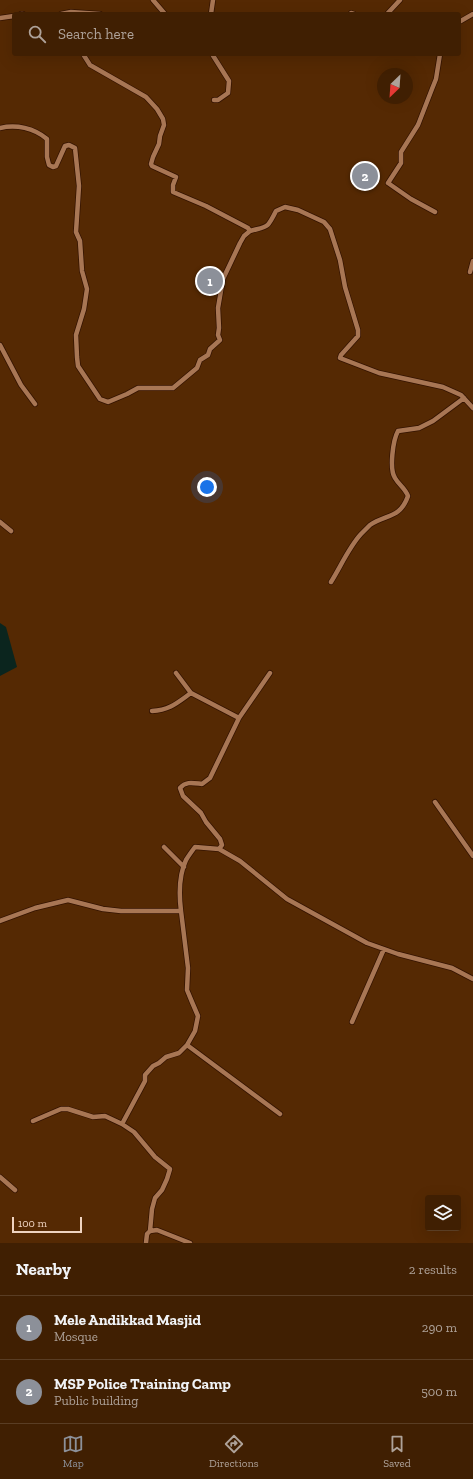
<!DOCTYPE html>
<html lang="en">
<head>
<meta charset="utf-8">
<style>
	body { margin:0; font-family:"Zilla Slab",serif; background:#4b2c11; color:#f1f3f6 }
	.controls { position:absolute; right:12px; bottom:12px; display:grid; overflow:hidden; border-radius:4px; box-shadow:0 4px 16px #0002 }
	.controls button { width:36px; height:36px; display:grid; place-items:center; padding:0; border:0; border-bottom:1px solid #593d24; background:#401f02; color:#f1f3f6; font:20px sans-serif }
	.compass { position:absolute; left:377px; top:68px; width:36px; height:36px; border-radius:50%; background:#401f02; box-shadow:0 4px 16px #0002; rotate:205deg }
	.scale { position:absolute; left:12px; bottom:10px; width:70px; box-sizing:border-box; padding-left:4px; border:2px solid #efd3c1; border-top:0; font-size:11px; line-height:14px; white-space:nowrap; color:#efd3c1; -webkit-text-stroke:3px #552903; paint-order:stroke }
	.you { position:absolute; left:207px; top:487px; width:14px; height:14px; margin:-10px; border:3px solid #fff; border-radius:50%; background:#1a73e8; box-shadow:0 0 0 6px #1a73e833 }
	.badge { display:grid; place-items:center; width:26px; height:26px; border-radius:50%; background:#8c9099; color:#fff; font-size:13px; font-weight:700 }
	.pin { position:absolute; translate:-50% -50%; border:2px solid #fff; box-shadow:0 1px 4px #0006 }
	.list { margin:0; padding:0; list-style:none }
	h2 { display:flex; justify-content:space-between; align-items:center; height:52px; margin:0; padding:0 16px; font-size:17px }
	h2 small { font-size:13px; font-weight:400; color:#aea299 }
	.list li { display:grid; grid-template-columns:26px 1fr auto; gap:12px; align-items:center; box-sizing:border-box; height:64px; padding:0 16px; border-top:1px solid #593d24 }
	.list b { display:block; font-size:15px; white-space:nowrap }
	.list p { margin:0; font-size:13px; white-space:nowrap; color:#aea299 }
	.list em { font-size:13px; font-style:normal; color:#aea299 }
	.icon { flex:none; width:22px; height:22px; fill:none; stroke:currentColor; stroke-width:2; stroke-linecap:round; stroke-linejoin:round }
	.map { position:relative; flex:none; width:473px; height:1243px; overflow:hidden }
	.search { position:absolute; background:#401f02; box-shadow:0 4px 16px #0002; left:12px; right:12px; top:12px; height:44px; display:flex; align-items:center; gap:10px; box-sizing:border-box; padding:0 14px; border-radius:4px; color:#aea299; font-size:15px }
	.sheet { height:180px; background:#401f02 }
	nav { display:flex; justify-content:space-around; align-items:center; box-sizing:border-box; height:56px; border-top:1px solid #593d24; background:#401f02; font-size:11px; color:#aea299 }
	nav a { display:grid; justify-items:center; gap:2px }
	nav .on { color:#8c9099 }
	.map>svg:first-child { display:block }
	.water { fill:#0b251e }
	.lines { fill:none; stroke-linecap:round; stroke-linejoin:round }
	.street-casing { stroke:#341300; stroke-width:6 }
	.street { stroke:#a87654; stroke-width:4.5 }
</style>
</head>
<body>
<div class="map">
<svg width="473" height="1243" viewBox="0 0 473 1243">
	<rect width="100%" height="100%" fill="#552903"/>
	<!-- water -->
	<path class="water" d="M0,623L6,627L17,667L0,676Z"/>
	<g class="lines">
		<!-- street casing -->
		<g class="street-casing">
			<path id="street" d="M153,0L165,14
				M351,13L354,14
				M21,14H23
				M61,14L71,12L100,14
				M211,14L213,0
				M387,14L400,0
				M0,18L14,16
				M459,22L473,14
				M212,54L229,81L228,93L218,100H214
				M0,128C16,124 34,128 47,139V157L49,165L53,167L56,166L65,146L69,145L75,148L79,186L76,232L80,241L82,271L87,289L84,309L76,335L77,357L78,366L100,399L108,402L127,394L138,388H173L197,368L200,360L208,355L210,349L220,340L218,335L219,328L218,308L223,279L240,243L244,236L250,231L248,228L206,206L173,192V185L176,177L152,166L151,164L153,157L159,144L160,136L164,125L163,119L157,109L146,97L90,65L83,54
				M435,212L411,199L388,183L401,163V152L418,125L432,89L436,79L440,54
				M250,231C268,226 267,229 276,211L285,207L298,210L324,222L330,229L340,260L345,287L358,330V336L341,355L340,358L379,373L443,387L461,395L473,408
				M470,272L473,261
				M0,345L21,385L35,404
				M0,522L11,531
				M331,582C341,566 349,547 361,534C364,531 367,528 370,525C386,514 400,519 408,496C405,488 399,485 395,478C389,469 393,440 398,431L419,428L433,421L464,398
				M176,673L191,693L239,718L210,778L202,784C193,783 186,781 180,788L183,796L201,813L206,822L220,839L222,845L219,849
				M152,711C170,710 177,703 191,693
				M239,718L270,673
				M435,802L473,856
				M164,847L184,867
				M0,921L35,908L68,900L103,909L121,911H181C179,895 179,875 186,860C189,855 192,851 195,847L219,849L240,861L287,899L367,943L398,954L452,968L473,979
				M352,1022L384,949
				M187,1045L280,1114
				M33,1121L61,1109H68L93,1117L105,1116L122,1124L134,1132L155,1157L170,1169L167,1179L162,1190L155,1198L152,1209L150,1231
				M122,1124L145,1081V1075L153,1066L159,1063L166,1057L179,1053L187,1045L195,1031L198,1016L192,1002L187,990L188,968L181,911
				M0,1177L15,1190
				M146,1243L147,1234L150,1231L157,1230L190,1243"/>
		</g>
		<!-- street -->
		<use href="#street" class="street"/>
	</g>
</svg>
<div class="controls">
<button><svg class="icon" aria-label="layers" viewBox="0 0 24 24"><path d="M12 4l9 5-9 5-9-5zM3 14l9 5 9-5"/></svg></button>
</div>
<svg class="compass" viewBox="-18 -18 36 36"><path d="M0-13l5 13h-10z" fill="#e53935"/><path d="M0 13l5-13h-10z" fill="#aea299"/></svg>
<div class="scale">100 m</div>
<div class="you"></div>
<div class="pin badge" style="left:210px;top:281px">1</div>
<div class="pin badge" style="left:365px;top:176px">2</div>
<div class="search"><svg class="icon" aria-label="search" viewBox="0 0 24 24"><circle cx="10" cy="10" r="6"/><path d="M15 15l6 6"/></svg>Search here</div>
</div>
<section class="sheet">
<h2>Nearby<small>2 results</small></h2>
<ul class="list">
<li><span class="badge">1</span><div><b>Mele Andikkad Masjid</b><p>Mosque</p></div><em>290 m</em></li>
<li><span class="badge">2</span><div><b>MSP Police Training Camp</b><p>Public building</p></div><em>500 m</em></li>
</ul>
</section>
<nav>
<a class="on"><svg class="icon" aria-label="map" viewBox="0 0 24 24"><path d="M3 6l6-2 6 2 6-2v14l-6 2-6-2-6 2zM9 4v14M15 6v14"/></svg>Map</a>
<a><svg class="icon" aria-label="directions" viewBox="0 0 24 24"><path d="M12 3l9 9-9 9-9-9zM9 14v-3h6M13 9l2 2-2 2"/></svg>Directions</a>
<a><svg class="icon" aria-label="saved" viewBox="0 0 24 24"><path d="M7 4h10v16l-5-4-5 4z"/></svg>Saved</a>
</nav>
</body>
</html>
